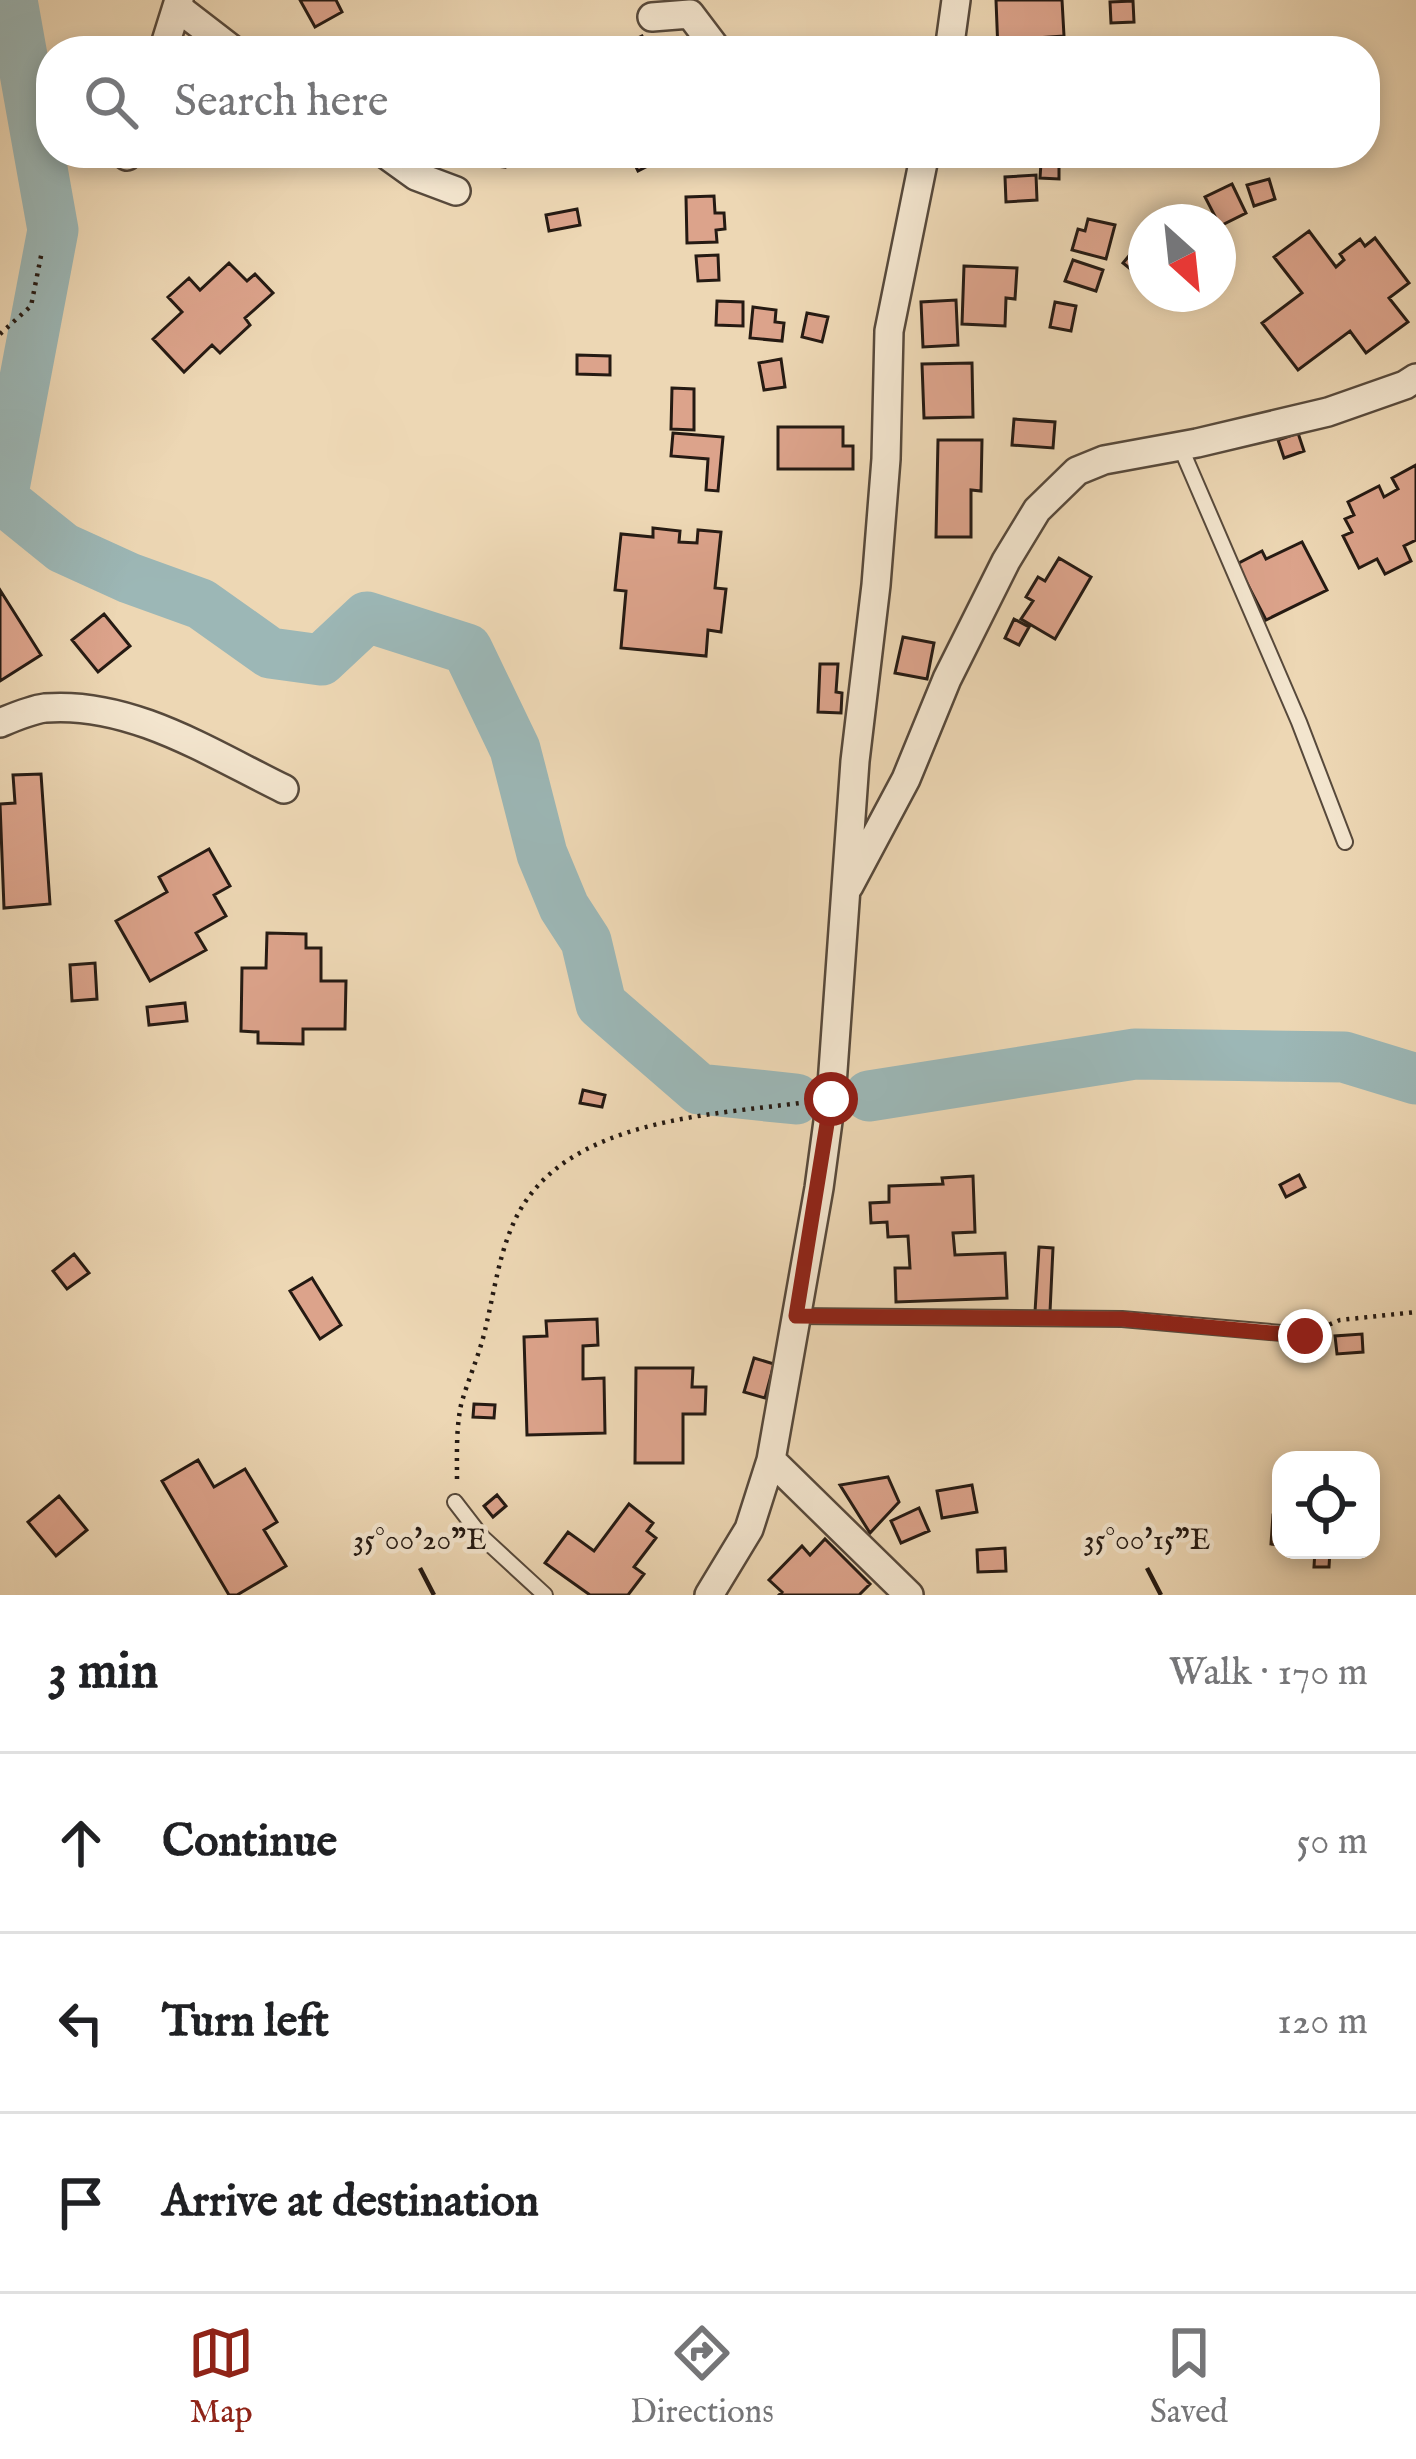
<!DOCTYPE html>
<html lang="en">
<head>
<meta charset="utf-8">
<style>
	body { margin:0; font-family:"IM FELL English",serif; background:#f2f2f2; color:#202124 }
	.controls { position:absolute; right:36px; bottom:36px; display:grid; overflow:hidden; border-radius:24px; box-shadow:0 6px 18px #0003 }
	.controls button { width:108px; height:108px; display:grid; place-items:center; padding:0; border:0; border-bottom:3px solid #e0e0e0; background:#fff; color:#202124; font:60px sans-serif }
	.compass { position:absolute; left:1128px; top:204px; width:108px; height:108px; border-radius:50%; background:#fff; box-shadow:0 6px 18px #0003; rotate:153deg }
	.stop { position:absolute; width:36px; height:36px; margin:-27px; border:9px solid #8f2418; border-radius:50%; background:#fff }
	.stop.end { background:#8f2418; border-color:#fff; box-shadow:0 3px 12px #0008 }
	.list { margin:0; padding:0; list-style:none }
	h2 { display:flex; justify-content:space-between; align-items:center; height:156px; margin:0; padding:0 48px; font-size:51px }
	h2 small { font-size:39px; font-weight:400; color:#757577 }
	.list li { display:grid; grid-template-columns:78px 1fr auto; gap:36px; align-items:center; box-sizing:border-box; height:180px; padding:0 48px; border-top:3px solid #e0e0e0 }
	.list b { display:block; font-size:45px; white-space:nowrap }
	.list em { font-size:39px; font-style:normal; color:#757577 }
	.icon { flex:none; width:66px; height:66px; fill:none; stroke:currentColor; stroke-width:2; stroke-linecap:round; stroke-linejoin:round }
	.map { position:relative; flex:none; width:1416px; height:1595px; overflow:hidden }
	.search { position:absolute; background:#fff; box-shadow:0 6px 18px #0003; left:36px; right:36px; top:36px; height:132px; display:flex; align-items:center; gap:30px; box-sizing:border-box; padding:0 42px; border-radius:48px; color:#757577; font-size:45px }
	.sheet { height:696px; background:#fff }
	nav { display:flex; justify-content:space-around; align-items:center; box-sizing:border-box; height:168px; border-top:3px solid #e0e0e0; background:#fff; font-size:33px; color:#757577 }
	nav a { display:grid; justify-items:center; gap:6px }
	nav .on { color:#8f2418 }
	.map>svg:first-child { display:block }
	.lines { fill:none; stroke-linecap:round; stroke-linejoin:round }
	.river { stroke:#9cb7b6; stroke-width:51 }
	.building { fill:#dca38b; stroke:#251a13; stroke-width:3 }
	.lane-casing { stroke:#57493b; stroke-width:18 }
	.street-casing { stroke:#57493b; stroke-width:32 }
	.path { stroke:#251a13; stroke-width:4.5; stroke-dasharray:3 6; stroke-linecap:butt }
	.lane { stroke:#f3e5ce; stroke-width:14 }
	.street { stroke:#f3e5ce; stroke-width:27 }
	.route { stroke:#8f2418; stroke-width:15 }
	.ticks { fill:none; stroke:#251a13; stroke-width:4.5 }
	.ticks-label { font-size:30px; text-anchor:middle; fill:#251a13; stroke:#f3e5ce; stroke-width:9; stroke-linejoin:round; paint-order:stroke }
</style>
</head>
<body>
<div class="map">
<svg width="1416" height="1595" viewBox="0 0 1416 1595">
	<rect width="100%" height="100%" fill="#edd7b4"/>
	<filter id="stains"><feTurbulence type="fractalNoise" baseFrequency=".00167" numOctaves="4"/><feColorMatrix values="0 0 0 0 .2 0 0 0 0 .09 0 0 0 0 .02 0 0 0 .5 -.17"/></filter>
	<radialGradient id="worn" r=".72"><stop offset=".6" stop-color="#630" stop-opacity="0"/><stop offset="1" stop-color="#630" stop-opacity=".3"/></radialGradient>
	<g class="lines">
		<!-- river -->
		<path class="river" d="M12,0L53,230L2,499L63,548L129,578L201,604L270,653L321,660L367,617L467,649L515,749L542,854L564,907L586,941L601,1004L699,1089L796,1099
			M869,1096L1135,1054L1344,1057L1416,1079"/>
	</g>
	<!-- building -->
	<path class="building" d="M300,0H336L342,12L315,27Z
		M996,0H1062L1064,36L1023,39L1024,51H998Z
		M1133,1L1134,22L1111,23L1110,2Z
		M642,36L647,44L655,40L660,51H617L616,49Z
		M472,153H507L505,167L471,163Z
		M629,153H673L638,171Z
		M1041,163L1059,164V179L1040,178Z
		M1036,175L1037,200L1006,202L1005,177Z
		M1269,179L1275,199L1254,206L1247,185Z
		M1232,184L1246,213L1220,226L1205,197Z
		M714,196L715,213H724L725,229L716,230L717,242L687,243L686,197Z
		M577,209L580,225L549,231L546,215Z
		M1088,219L1115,225L1106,259L1072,250L1078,229L1085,231Z
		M1309,231L1336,267L1344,260L1340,254L1360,239L1365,246L1375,238L1409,283L1389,298L1408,322L1366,353L1350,331L1298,370L1262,323L1302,293L1274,257Z
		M1137,246L1146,254V275L1143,279L1123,263Z
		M718,255L719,280L698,281L696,256Z
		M1073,260L1103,270L1096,291L1065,281Z
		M229,263L247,281L255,274L273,293L245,318L250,325L220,353L212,345L184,372L153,339L182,312L168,297L189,278L200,290Z
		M964,266L1017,268L1015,299L1006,298L1005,326L962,324Z
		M956,300L958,345L923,347L921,302Z
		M717,301L743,302V326L716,325Z
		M1055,302L1076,306L1071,331L1050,327Z
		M753,307L776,310L775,322L784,323L782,341L750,338Z
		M807,313L828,317L822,342L802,337Z
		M577,355L610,356V375L577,374Z
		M781,359L785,387L764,390L759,363Z
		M972,363L973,417L924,418L922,364Z
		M672,388L694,389V430L671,429Z
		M1014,419L1055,422L1053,448L1012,445Z
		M778,427H843V446H853V469H778Z
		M673,433L723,437L718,491L706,490L708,459L671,456Z
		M1298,433L1304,451L1284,458L1278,440Z
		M938,440H982L981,491L971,490V537H936Z
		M1416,465V540L1404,546L1411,561L1385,574L1377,559L1359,568L1343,536L1352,532L1345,519L1354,515L1348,502L1379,486L1384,497L1398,489L1392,478Z
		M653,528L680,531L679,542L697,543L698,530L721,532L715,588L726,589L721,632L708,630L706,656L621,648L626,591L615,590L621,534L653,537Z
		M1302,542L1327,590L1266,620L1237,564L1262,551L1266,559Z
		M1059,558L1091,577L1055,639L1021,619L1033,601L1026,597L1038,577L1045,581Z
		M0,590L41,655L0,681Z
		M104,614L130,646L98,672L72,640Z
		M1014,619L1029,627L1019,645L1005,638Z
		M903,637L934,643L927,679L895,673Z
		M820,664H838L836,692L842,693L841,713L818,712Z
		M41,774L50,904L4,908L0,804L15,803L13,775Z
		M209,849L230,886L214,895L226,916L196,933L206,950L150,981L116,921L167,892L159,877Z
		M267,933L306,934V948H321V981H346L345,1029H303V1044L258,1043V1032L241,1031L242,968H266Z
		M95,963L97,999L72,1001L70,965Z
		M185,1003L187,1021L149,1025L147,1007Z
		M583,1090L605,1095L602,1107L580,1103Z
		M1299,1175L1305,1187L1286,1197L1280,1185Z
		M973,1176L975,1232L953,1233L955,1255L1005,1253L1007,1298L896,1302L895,1268H910L908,1236L888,1237L887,1222L871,1223L870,1203L889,1202V1186L943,1184L942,1178Z
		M1039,1247L1053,1248L1050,1312H1035Z
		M74,1254L89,1273L67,1289L53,1271Z
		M312,1278L341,1325L320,1339L290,1291Z
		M597,1319L598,1345L583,1346V1379L604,1378L605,1433L527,1435L524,1337L547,1336L546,1321Z
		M1362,1334L1363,1352L1337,1354L1335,1336Z
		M754,1358L774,1364L765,1398L744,1392Z
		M636,1368H693L692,1387H706L705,1414H683V1463H635Z
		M474,1404L495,1405L494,1418L473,1417Z
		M198,1460L214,1487L245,1469L277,1522L264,1530L286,1566L237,1595H229L162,1481Z
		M888,1477L899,1502L870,1533L840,1485Z
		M972,1485L977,1512L942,1518L937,1491Z
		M497,1495L506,1506L493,1517L484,1506Z
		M59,1496L87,1530L56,1556L28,1522Z
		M629,1504L653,1523L647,1531L656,1538L634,1567L644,1574L628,1595H590L545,1563L568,1532L594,1551Z
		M919,1508L929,1531L901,1543L891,1521Z
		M1273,1515H1281V1545L1271,1544Z
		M825,1539L870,1584L859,1595H779L782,1592L769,1580L802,1546L810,1555Z
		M1005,1548L1006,1571L978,1572L977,1550Z
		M1315,1550H1330L1329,1567H1314Z"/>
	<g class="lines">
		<!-- lane casing -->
		<g class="lane-casing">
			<path id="lane" d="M1180,446L1299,722L1345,842
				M796,1316L1122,1319L1305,1335
				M455,1502L482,1537L545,1595"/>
		</g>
		<!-- street casing -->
		<g class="street-casing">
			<path id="street" d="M177,7L234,51
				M652,17L690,14L718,51
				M163,51L179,0
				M949,51L956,0
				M384,153L416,176L456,191
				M127,156L128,153
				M0,723C14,717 30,710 45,708C131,701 210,753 284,789
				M849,886L906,779L947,679L1006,561L1037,510L1077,471L1104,460L1197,443L1328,412L1405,385L1416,378
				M771,1460L909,1595
				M709,1595L749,1529L771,1460L819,1188L831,1099L855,761L876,585L886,459L889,331L925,153"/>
		</g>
		<!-- path -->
		<path class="path" d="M0,334L31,306L42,251
			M1321,1328L1340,1320L1416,1312
			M457,1479C457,1454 456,1429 461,1405C468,1379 480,1354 486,1326C495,1288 500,1247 519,1212C570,1120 708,1115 800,1103"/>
		<!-- lane -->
		<use href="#lane" class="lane"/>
		<!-- street -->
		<use href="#street" class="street"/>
	</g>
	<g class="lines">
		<!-- route -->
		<path class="route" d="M831,1099L796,1316L1122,1319L1305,1336"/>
	</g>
	<!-- ticks -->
	<path class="ticks" d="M420,1568L434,1595M1147,1568L1161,1595"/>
	<g class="ticks-label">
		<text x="420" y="1549">35°00'20"E</text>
		<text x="1147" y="1549">35°00'15"E</text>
	</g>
	<rect width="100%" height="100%" filter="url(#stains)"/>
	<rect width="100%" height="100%" fill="url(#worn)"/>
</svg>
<div class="controls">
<button><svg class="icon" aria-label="locate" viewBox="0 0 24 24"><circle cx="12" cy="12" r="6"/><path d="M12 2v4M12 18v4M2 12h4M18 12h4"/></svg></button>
</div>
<svg class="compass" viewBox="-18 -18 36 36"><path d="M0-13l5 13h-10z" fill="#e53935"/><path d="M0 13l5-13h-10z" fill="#757577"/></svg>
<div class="stop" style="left:831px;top:1099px"></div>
<div class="stop end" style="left:1305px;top:1336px"></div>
<div class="search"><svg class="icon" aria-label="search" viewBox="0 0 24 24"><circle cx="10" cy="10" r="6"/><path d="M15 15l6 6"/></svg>Search here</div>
</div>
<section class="sheet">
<h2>3 min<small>Walk · 170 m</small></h2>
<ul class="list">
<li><svg class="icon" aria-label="ahead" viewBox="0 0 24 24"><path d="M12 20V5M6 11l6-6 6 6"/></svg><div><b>Continue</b></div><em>50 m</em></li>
<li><svg class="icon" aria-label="left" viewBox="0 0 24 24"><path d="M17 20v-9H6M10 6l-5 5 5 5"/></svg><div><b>Turn left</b></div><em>120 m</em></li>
<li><svg class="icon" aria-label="arrive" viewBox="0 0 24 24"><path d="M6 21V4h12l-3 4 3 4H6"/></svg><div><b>Arrive at destination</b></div></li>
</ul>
</section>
<nav>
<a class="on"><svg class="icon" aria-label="map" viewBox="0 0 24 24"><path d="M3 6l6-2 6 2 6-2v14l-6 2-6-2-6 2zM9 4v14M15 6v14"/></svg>Map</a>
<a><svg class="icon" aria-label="directions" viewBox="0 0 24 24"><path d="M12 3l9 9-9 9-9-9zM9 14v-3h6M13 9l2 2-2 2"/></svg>Directions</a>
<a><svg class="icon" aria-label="saved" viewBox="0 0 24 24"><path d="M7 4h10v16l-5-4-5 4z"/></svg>Saved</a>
</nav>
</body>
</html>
